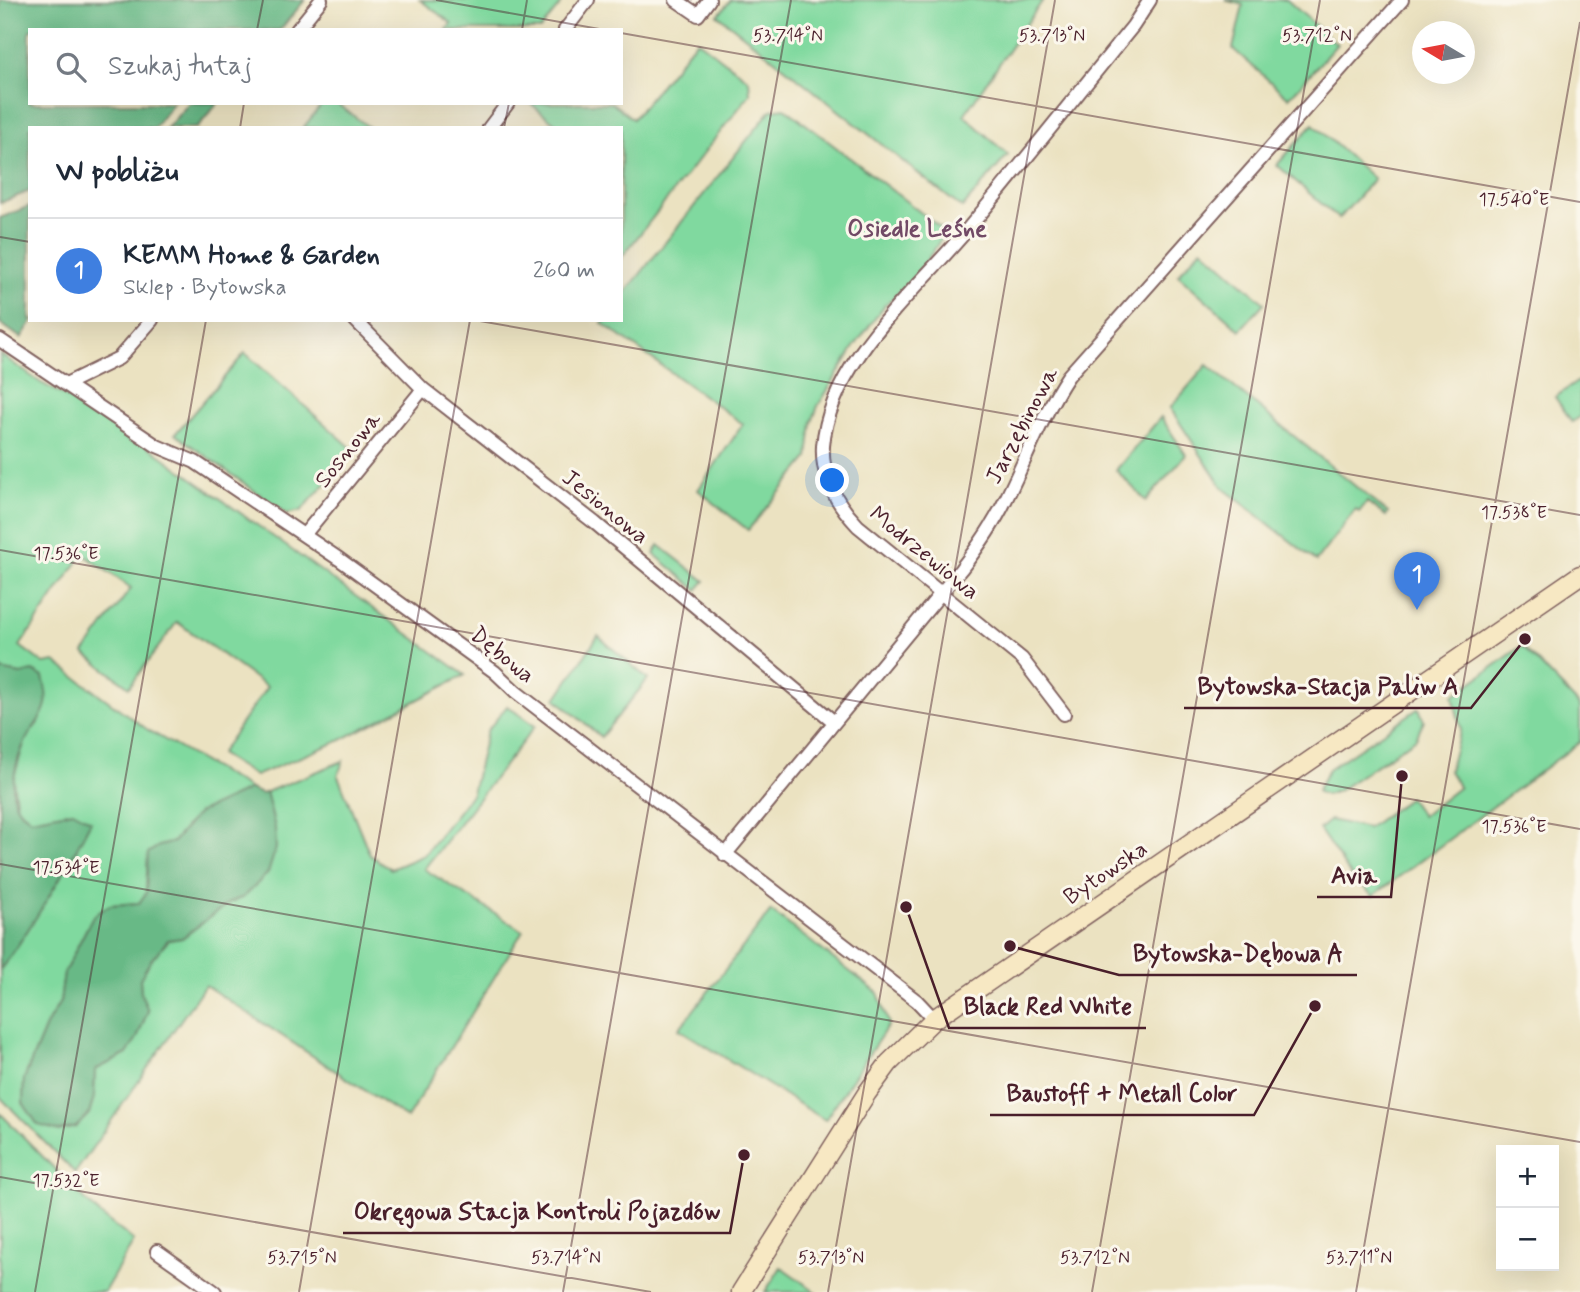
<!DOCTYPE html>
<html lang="pl">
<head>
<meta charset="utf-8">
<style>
	body { margin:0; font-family:Mynerve,sans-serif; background:#f6f6f7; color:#1f2937 }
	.controls { position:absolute; right:21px; bottom:21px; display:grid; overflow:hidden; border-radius:0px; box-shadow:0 7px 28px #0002 }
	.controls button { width:63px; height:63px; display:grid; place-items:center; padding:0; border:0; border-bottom:2px solid #e0e1e3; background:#fff; color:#1f2937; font:35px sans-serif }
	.compass { position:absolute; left:1412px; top:21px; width:63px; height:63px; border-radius:50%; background:#fff; box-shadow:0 7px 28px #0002; rotate:280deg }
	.you { position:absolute; left:833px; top:481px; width:24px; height:24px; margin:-18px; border:5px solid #fff; border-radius:50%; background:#1a73e8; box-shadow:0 0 0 10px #1a73e833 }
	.badge { display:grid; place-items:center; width:46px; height:46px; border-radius:50%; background:#d93025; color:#fff; font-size:23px; font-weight:700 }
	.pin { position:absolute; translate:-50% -58px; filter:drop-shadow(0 2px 4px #0008) }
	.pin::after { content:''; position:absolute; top:37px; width:24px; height:21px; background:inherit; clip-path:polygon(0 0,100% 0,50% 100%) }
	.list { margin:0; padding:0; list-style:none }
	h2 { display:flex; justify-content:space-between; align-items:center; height:91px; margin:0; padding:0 28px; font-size:30px }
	h2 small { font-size:23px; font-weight:400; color:#747a83 }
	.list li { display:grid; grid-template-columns:46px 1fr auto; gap:21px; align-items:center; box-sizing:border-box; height:105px; padding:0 28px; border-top:2px solid #e0e1e3 }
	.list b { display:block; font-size:26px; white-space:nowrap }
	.list p { margin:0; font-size:23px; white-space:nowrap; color:#747a83 }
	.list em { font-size:23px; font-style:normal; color:#747a83 }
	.icon { flex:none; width:38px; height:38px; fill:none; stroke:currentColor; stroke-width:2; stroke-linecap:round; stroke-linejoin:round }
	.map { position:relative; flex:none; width:1580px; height:1292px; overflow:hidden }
	.search { position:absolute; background:#fff; box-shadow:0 7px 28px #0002; left:28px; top:28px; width:595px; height:77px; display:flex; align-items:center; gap:18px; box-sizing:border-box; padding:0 24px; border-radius:0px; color:#747a83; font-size:26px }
	.panel { position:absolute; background:#fff; box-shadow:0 7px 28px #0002; left:28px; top:126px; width:595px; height:196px; border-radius:0px }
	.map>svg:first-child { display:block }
	.green { fill:#80d99f; stroke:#657c65; stroke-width:2 }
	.forest { fill:#68b986; stroke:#596c58; stroke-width:2 }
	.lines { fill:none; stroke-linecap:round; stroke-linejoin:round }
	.street-casing { stroke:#826360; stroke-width:16 }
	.secondary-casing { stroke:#826360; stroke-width:21 }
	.street { stroke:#fff; stroke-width:12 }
	.secondary { stroke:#f7e8c3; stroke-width:18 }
	.ticks { fill:none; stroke:#4a1f2b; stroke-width:2; stroke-opacity:0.45 }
	.labels { text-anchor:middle; stroke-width:6; stroke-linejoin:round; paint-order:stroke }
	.street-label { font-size:23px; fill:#4a1f2b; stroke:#fbf7ec }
	.neighbourhood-label { font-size:24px; font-weight:bold; fill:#724a66; stroke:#fbf7ec }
	.ticks-label { font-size:18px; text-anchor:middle; fill:#4a1f2b; stroke:#fbf7ec; stroke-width:6; stroke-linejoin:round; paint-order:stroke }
	.leader { fill:none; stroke:#4a1f2b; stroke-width:2.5 }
	.callout-dot { fill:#4a1f2b; stroke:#fbf7ec; stroke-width:2.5 }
	.callout-label { font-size:24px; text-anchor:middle; font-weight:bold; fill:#4a1f2b; stroke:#fbf7ec; stroke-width:6; stroke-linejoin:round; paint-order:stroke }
</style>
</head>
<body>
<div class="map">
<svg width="1580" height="1292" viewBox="0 0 1580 1292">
	<rect width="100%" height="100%" fill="#fbf7ec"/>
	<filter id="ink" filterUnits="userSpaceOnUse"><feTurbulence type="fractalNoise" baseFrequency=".0143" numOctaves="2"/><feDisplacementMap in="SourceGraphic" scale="14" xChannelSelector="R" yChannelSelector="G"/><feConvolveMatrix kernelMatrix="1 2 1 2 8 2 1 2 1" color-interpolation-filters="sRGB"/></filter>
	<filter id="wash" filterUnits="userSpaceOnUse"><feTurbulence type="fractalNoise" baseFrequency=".00686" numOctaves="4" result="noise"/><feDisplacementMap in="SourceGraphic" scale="28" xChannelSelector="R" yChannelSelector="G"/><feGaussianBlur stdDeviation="1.57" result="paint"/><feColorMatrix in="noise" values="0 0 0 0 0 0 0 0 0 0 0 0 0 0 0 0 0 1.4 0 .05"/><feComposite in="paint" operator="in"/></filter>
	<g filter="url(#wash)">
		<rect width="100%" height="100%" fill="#ebe2c1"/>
		<!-- green -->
		<path class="green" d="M420,0H564L540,30H447L451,23Z
			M731,0H1043L964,115L1008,155L962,208L718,15Z
			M1225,0H1287L1337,44L1289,98L1233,49L1243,5Z
			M697,40L749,80L750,94L621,258V128H561L530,103H612L633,119Z
			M323,103H336L370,128H303Z
			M785,108L946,232L914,279L885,305L854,347L818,406L812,422L808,458L748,530L698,490L743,424L602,323L604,320H621V298L771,110Z
			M1313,124L1374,179L1339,219L1277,165Z
			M1202,248L1264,303L1240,330L1178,275Z
			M245,353L355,451L301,511L287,514L175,434Z
			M0,354L41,383L117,424L465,675L339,741L255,776L220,754L267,687L177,622L129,687L84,653L131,588L83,554L20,646L44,664L55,662L148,730L250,789L198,813L173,842L159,846L148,853L146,894L139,903L110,905L93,916L64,973L60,1002L47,1024L24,1079L23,1103L38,1125L94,1097L95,1070L127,1054L148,1011L141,993L140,979L151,960L169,940L182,938L230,902L244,897L275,828L266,792L343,761L338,776L370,855L391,869L424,855L472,793L487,731L507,706L535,726L424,869L523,931L407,1118L205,985L75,1173L0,1097V970L15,950L77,849L73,811L31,819L17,807L13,781L22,750L28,735L38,723L21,674L0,670Z
			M1207,365L1388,513L1386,516L1367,502L1359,512L1356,509L1316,561L1223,488L1170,408Z
			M1580,380V417L1572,422L1555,397Z
			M1161,417L1186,455L1146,501L1116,470Z
			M659,545L705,581L697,590L654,554Z
			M598,636L648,679L601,737L556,699Z
			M1522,646L1580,706V742L1373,896L1352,877L1319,829L1330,820L1368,828L1409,798L1422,816L1459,787L1449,771L1461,729L1453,696Z
			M1419,708L1424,721L1416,738L1338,791L1326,795L1318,792L1317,790L1329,769Z
			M771,911L878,993L889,1024L825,1120L679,1029Z
			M0,1113L98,1213L134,1241L104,1292H0Z
			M781,1267L816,1292H765Z"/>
		<!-- forest -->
		<path class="forest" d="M0,0H305L280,30H30V103H173L154,128H30V191L0,203Z
			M189,103H218L197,128H167Z
			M30,206V320H33L21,338L0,323V218Z
			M0,670L21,674L33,671L43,677C45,685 48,696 46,704C44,715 36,724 30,733C19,750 6,790 18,808C21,812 27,815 31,819L73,811L91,821C65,872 34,924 0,970Z
			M250,789L261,794L266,792L275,828L276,848L268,873L244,897L230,902L182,938L168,940L151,960L140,979L141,993L148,1011L137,1038L127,1054L95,1070L94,1097L89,1114L76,1127L59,1131L38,1125L23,1103L24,1079L47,1024L60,1002L64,973L93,916L110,905L139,903L146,893L148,853L159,846L173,842L198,813Z"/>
	</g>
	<g filter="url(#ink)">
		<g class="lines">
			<!-- street casing -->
			<g class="street-casing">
				<path id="street" d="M676,0L698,15L709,0
					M297,30L321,0
					M565,30L588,0
					M489,128L508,103
					M355,320L423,389L595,523L833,721
					M0,340L157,446L195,462L339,559L495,672L516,692L917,1001L934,1019
					M66,384L119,358L152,320
					M304,535L423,389
					M1064,714L1022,659L858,526C837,504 821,478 823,446C830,359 920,288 972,224C1026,159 1079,92 1133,26L1150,0
					M725,855L961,569C978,547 993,526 1005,501C1026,460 1042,415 1068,376L1402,0
					M157,1251L215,1292"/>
			</g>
			<!-- secondary casing -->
			<g class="secondary-casing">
				<path id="secondary" d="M741,1292L867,1093L889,1063L934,1019L1580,575"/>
			</g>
			<!-- street -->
			<use href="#street" class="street"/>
			<!-- secondary -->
			<use href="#secondary" class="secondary"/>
		</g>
	</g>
	<!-- ticks -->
	<path class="ticks" d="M436,0L605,30M257,30L263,0M522,30L527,0M621,33L1580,202M240,128L244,103M504,128L509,103M0,237L30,242M474,320L1580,515M0,550L1580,829M0,864L1580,1142M0,1177L651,1292M35,1292L206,320M299,1292L470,320M563,1292L791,0M828,1292L1055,0M1092,1292L1320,0M1356,1292L1580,22"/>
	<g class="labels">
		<!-- street labels -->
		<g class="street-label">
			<text transform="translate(1021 425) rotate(-62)" y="8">Jarzębinowa</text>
			<text transform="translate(347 449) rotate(-51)" y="8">Sosnowa</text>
			<text transform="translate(606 506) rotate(39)" y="8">Jesionowa</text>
			<text transform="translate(925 552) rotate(39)" y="8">Modrzewiowa</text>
			<text transform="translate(503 654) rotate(39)" y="8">Dębowa</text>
			<text transform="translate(1105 872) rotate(-34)" y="8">Bytowska</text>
		</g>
		<!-- neighbourhood labels -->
		<g class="neighbourhood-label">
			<text x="917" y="236">Osiedle Leśne</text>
		</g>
	</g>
	<g class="ticks-label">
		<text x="788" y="41">53.714°N</text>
		<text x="1052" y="41">53.713°N</text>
		<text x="1317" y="41">53.712°N</text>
		<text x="1514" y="205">17.540°E</text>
		<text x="1514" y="518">17.538°E</text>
		<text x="66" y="559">17.536°E</text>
		<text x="1514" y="832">17.536°E</text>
		<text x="66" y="873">17.534°E</text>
		<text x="66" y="1186">17.532°E</text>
		<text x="302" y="1263">53.715°N</text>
		<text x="566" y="1263">53.714°N</text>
		<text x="831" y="1263">53.713°N</text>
		<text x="1095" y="1263">53.712°N</text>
		<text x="1359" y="1263">53.711°N</text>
	</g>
	<!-- callouts -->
	<path class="leader" d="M1525 639L1471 708H1184M1402 776L1391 897H1317M1010 946L1119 975H1357M906 907L949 1028H1146M1315 1006L1254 1115H990M744 1155L730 1233H343"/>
	<g class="callout-dot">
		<circle cx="1525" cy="639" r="7"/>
		<circle cx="1402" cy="776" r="7"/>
		<circle cx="1010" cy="946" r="7"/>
		<circle cx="906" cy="907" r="7"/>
		<circle cx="1315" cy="1006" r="7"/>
		<circle cx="744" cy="1155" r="7"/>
	</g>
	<g class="callout-label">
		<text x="1328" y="694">Bytowska-Stacja Paliw A</text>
		<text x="1354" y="883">Avia</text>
		<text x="1238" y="961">Bytowska-Dębowa A</text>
		<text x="1048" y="1014">Black Red White</text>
		<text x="1122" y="1101">Baustoff + Metall Color</text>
		<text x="537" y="1219">Okręgowa Stacja Kontroli Pojazdów</text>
	</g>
</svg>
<div class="controls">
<button>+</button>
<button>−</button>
</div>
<svg class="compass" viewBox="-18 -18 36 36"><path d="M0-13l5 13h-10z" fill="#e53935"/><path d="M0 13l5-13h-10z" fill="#747a83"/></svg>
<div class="you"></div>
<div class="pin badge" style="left:1417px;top:610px;background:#3f7fe0">1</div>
<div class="search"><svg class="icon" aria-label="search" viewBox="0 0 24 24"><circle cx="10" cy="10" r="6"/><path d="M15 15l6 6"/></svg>Szukaj tutaj</div>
<section class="panel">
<h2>W pobliżu<small></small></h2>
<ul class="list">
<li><span class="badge" style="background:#3f7fe0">1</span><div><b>KEMM Home &amp; Garden</b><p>Sklep · Bytowska</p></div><em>260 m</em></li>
</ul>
</section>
</div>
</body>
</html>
